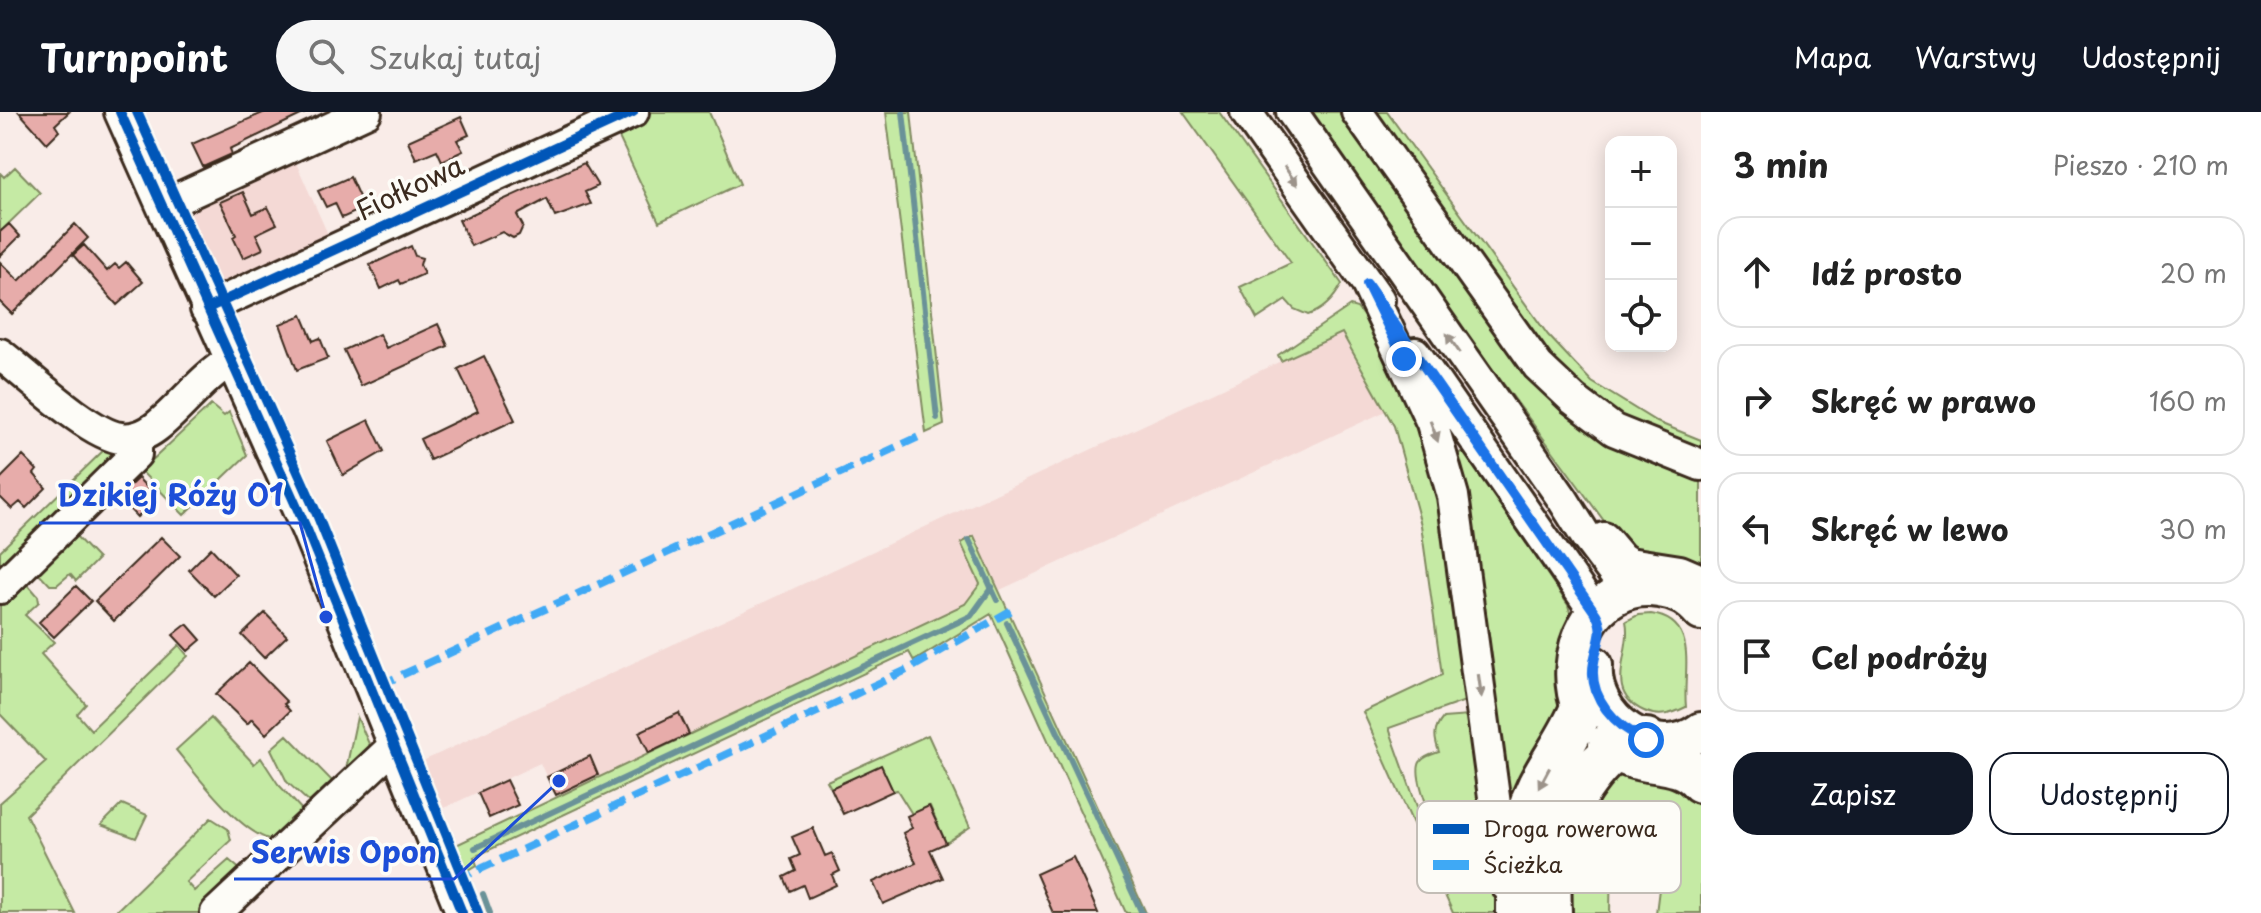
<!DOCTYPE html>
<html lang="pl">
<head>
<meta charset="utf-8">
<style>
	body { margin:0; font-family:"Playpen Sans",sans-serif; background:#f6f6f6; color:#222 }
	.controls { position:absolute; right:24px; top:24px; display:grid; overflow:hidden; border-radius:16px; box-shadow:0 4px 20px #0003 }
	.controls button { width:72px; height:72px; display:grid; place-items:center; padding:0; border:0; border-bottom:2px solid #e0e0e0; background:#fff; color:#222; font:40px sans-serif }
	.stop { position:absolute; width:24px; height:24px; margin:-18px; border:6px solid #1a73e8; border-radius:50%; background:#fff }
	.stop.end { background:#1a73e8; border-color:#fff; box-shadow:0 2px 8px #0008 }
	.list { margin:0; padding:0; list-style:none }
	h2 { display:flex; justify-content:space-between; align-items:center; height:104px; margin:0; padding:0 32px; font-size:34px }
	h2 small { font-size:26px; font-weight:400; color:#767676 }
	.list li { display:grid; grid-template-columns:52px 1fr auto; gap:24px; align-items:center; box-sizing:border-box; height:112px; margin:0 16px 16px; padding:0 16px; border:2px solid #e0e0e0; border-radius:24px }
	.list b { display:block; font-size:30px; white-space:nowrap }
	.list em { font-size:26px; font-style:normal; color:#767676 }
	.actions { display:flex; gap:16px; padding:24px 32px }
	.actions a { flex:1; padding:18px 0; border:2px solid #111827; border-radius:24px; text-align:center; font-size:28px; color:#111827 }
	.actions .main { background:#111827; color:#fff }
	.icon { flex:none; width:44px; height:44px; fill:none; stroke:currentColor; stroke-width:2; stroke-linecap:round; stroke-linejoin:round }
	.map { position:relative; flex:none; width:1701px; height:801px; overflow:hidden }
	header { display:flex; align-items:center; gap:48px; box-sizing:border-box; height:112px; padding:0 40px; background:#111827; color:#fff }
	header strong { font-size:38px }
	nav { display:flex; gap:44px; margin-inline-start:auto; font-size:28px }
	.search { width:560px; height:72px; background:#f6f6f6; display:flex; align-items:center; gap:20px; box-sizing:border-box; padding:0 28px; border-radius:44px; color:#767676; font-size:30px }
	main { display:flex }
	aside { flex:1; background:#fff }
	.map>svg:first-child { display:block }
	.built { fill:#f4d9d5 }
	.green { fill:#c5eaa4; stroke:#808a61; stroke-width:2 }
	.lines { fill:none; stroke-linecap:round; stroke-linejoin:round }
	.stream { stroke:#6b9298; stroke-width:6 }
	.building { fill:#e7acaa; stroke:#3b2a1e; stroke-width:2 }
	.minor-casing { stroke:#3b2a1e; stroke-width:36 }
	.major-casing { stroke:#3b2a1e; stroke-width:42 }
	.highway-casing { stroke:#3b2a1e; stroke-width:48 }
	.minor { stroke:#fdfcf7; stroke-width:30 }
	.major { stroke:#fdfcf7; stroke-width:36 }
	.highway { stroke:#fdfcf7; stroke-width:42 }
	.quiet { stroke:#3fa9f5; stroke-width:8; stroke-dasharray:16 8; stroke-linecap:butt }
	.cycleway-casing { stroke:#fdfcf7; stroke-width:15 }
	.cycleway { stroke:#0057b8; stroke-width:10 }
	.oneway { fill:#9c938a }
	.route { stroke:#1a73e8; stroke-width:10 }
	.labels { text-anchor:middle; stroke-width:7; stroke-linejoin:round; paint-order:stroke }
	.street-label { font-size:28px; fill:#3b2a1e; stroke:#fdfcf7 }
	.key { fill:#fdfcf7; stroke:#c3bdb6; stroke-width:2 }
	.key-label { font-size:22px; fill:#3b2a1e }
	.leader { fill:none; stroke:#1d4ed8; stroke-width:3 }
	.callout-dot { fill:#1d4ed8; stroke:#fdfcf7; stroke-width:3 }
	.callout-label { font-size:30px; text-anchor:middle; font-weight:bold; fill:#1d4ed8; stroke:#fdfcf7; stroke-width:7; stroke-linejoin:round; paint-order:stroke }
</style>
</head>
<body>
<header>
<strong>Turnpoint</strong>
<div class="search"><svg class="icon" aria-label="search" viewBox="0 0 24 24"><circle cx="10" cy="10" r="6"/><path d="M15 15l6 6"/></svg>Szukaj tutaj</div>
<nav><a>Mapa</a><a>Warstwy</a><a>Udostępnij</a></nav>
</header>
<main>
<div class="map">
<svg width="1701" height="801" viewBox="0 0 1701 801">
	<rect width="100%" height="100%" fill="#f9ece8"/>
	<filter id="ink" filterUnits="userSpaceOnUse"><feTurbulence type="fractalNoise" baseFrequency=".0125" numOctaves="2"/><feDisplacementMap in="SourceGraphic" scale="16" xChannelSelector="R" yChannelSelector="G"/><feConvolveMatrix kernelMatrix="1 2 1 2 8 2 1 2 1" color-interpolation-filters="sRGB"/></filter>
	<g filter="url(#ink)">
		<!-- built -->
		<path class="built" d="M293,44L330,127L222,175L187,96Z
			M1341,221L1386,299L1000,478L974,425L962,431L980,472L965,492L949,501L556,686L540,651L442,697L423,649Z"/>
		<!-- green -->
		<path class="green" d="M651,0H709L740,72L659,110L615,17Z
			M886,0H911L944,313L926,321Z
			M1183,0H1219L1342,172C1334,187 1324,198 1308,203L1294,197L1286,188L1257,207L1240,175L1291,151Z
			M1310,0H1349L1532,257L1701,362V456L1639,443L1618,428L1414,150Z
			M1365,0H1387L1548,223L1592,270L1657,310L1701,328V348L1623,315L1558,265Z
			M15,55L40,81L0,120V61L4,65Z
			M1350,194L1357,196L1364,205L1388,240L1445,383L1468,588L1389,616L1431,734L1441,730C1436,715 1410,661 1421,649C1425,644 1433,642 1439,640C1434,626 1433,618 1443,606L1469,604L1500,801H1453L1363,600L1442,563L1421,413L1394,314L1342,221L1281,249L1278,243Z
			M211,293L224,304L229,300L247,343L184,403L138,356L147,353Z
			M108,334L124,342L0,461V439Z
			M1464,338L1568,493L1572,508L1567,598L1510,704L1471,413L1457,343Z
			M73,421L98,447L76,469L70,462L57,473H50L36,458Z
			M974,424L1146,801H1126L991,502L914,549L909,540L474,745L477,753L467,759L456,733L965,492L980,472L961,431Z
			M25,469L38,484L39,490L25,503L54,530L41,542L86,592L77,602L91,618L179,533L188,544L26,703L75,801H0V691L46,650L0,602V488Z
			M1651,502C1701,509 1682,560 1686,595C1672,602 1659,606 1644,599C1601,579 1633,541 1626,509L1638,503Z
			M357,605L370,634L365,648L312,693L287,670L271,637L287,623L334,671L345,662Z
			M211,606L254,652L261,646L278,672L304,700L276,728C245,728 196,662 176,638Z
			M928,623L970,715L946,731L930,694L912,702L897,678L893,679L881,654L831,676L827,669Z
			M1620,657H1648L1701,686V801H1656L1663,745L1611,743L1610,801H1564L1571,724Z
			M122,692L147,703L136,726L101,713Z
			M211,706L228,717L231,728L186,770L194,779L229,748L242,759L199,801H114Z"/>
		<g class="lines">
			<!-- stream -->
			<path class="stream" d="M903,0L937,306
				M969,428L997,488
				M1007,511L1142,801
				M475,736L971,504L992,475
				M483,782L490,801"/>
		</g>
		<!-- building -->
		<path class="building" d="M19,0H69L55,13L59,19L47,31Z
			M265,0H307L230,37L232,42L203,55L192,32Z
			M461,5L469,23L457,28L463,39L442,49L437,38L416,47L408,29Z
			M584,51L598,74L585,80L591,92L555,105L547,87L517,103L523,114L519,123L513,126L502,120L471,134L459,108Z
			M350,65L364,96L342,106L335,91L326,95L318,79Z
			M243,80L253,102L268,95L277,112L256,122L263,137L243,146L233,125L236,123L220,90Z
			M9,112L20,124L0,144V120Z
			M75,112L88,126L12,202L0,190V150L19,169Z
			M84,133L107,159L115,152L119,156L126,150L143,170L117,193L73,143Z
			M411,134L415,144L422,146L420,153L424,162L401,172L399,168L381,177L370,153Z
			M302,203L313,229L320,226L328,246L297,258L280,212Z
			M438,212L448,234L361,274L344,238L379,222L386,236Z
			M484,244L515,308L430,348L420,327L478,299L458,257Z
			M369,308L384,339L343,363L327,329Z
			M23,344L37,358L34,362L46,376L26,396L20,390L12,397L0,385V367Z
			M138,366L157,386L137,405L118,385Z
			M161,425L180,444L114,509L95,489Z
			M211,436L236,463L214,484L189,458Z
			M76,474L91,489L54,525L39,510Z
			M265,501L287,524L264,546L242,523Z
			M187,512L201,528L188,539L173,523Z
			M249,551L287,590L284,592L290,599L266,622L252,607L247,612L216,582Z
			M679,601L689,622L649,641L639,620Z
			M590,644L598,663L556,683L547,665Z
			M881,653L893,679L843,702L831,676Z
			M506,668L518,693L489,706L478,681Z
			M929,694L946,731L930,738L943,766L883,792L873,770L916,751L903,721L912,716L907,704Z
			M813,716L825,744L832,741L840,759L832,763L836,773L808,786L803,773L790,779L784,765L796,759L791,747L800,743L792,725Z
			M1073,745L1089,780L1098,801H1053L1036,762Z"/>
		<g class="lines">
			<!-- minor casing -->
			<g class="minor-casing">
				<path id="minor" d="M120,0L307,418L462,801
					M1246,0L1379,188
					M1292,0L1562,386L1587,426L1627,479
					M1357,0L1538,254L1573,287L1614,318L1701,353
					M162,94L366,0
					M1367,172L1432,311L1453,384L1506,773
					M206,197L633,0
					M1415,241L1596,502
					M0,242C26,262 90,323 121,326C134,328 147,322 156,315C182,295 201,266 230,249
					M1604,426L1621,446L1629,451L1680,459L1701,468
					M0,476L136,342V325
					M216,801L395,633"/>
			</g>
			<!-- major casing -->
			<g class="major-casing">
				<path id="major" d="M1594,553C1589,606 1655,654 1701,619
					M1581,598C1559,544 1592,467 1659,477C1676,479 1690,486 1701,500"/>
			</g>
			<!-- highway casing -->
			<g class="highway-casing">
				<path id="highway" d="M1610,632C1639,658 1676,640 1701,669
					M1518,801C1518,757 1519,714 1539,674C1552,648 1570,625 1581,598
					M1550,801C1549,778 1549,754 1554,732C1563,699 1595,645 1627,632C1633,630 1640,629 1646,628"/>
			</g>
			<!-- minor -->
			<use href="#minor" class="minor"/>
			<!-- major -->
			<use href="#major" class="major"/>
			<!-- highway -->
			<use href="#highway" class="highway"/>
			<!-- quiet -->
			<path class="quiet" d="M380,573L923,323
				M457,768L909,557L1017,495"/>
			<!-- cycleway casing -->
			<g class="cycleway-casing">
				<path id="cycleway" d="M120,0L307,418L462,801
					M137,0L316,400L478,801
					M210,195L633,0"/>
			</g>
			<!-- cycleway -->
			<use href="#cycleway" class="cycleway"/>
		</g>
		<!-- one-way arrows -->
		<defs><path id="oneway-solid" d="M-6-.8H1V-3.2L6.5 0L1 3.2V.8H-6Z" transform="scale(2)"/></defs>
		<g class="oneway">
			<use href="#oneway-solid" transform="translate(1291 64) rotate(55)"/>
			<use href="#oneway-solid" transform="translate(1453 231) rotate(-125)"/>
			<use href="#oneway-solid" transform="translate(1434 319) rotate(70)"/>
			<use href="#oneway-solid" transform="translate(1480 574) rotate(82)"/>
			<use href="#oneway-solid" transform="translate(1544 666) rotate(118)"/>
		</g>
	</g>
	<g class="lines" filter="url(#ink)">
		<!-- route -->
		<path class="route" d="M1404,247L1367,172L1596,502C1606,520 1597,531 1594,550C1587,585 1616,615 1646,628"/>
	</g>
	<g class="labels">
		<!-- street labels -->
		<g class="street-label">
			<text transform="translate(410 76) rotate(-25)" y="10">Fiołkowa</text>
		</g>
	</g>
	<!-- legend -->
	<rect x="1417" y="689" width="264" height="92" rx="12" class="key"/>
	<rect x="1433" y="712" width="36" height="10" fill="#0057b8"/>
	<rect x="1433" y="748" width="36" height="10" fill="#3fa9f5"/>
	<g class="key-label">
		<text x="1483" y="725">Droga rowerowa</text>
		<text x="1483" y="761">Ścieżka</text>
	</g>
	<!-- callouts -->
	<path class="leader" d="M326 505L300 411H39M559 669L454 767H234"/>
	<g class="callout-dot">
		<circle cx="326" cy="505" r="8"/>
		<circle cx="559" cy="669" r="8"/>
	</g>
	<g class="callout-label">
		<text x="170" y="394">Dzikiej Róży 01</text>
		<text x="344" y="751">Serwis Opon</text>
	</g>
</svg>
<div class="controls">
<button>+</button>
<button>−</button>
<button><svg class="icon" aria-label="locate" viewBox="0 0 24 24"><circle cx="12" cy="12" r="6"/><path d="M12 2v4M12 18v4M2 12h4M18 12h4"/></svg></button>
</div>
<div class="stop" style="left:1646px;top:628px"></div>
<div class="stop end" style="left:1404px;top:247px"></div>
</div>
<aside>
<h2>3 min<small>Pieszo · 210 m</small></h2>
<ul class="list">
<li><svg class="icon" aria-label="ahead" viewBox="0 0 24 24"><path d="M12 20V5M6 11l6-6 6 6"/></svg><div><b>Idź prosto</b></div><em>20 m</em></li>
<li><svg class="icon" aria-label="right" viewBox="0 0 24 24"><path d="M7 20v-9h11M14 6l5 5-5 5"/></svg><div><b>Skręć w prawo</b></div><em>160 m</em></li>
<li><svg class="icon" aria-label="left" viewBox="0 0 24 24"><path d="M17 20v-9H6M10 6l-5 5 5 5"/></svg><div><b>Skręć w lewo</b></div><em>30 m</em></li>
<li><svg class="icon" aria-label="arrive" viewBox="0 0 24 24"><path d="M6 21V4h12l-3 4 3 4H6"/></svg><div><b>Cel podróży</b></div></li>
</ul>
<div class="actions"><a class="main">Zapisz</a><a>Udostępnij</a></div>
</aside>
</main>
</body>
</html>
